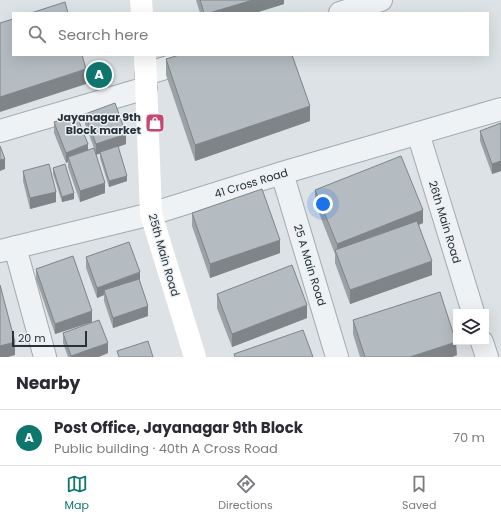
<!DOCTYPE html>
<html lang="en">
<head>
<meta charset="utf-8">
<style>
	body { margin:0; font-family:Poppins,sans-serif; background:#f7f7f7; color:#2b2b33 }
	.controls { position:absolute; right:12px; bottom:12px; display:grid; overflow:hidden; border-radius:0px; box-shadow:0 4px 16px #0002 }
	.controls button { width:36px; height:36px; display:grid; place-items:center; padding:0; border:0; border-bottom:1px solid #e1e1e2; background:#fff; color:#2b2b33; font:20px sans-serif }
	.scale { position:absolute; left:12px; bottom:10px; width:75px; box-sizing:border-box; padding-left:4px; border:2px solid #27323a; border-top:0; font-size:11px; line-height:14px; white-space:nowrap; color:#27323a; -webkit-text-stroke:3px #ebf0f3; paint-order:stroke }
	.you { position:absolute; left:323px; top:204px; width:14px; height:14px; margin:-10px; border:3px solid #fff; border-radius:50%; background:#1a73e8; box-shadow:0 0 0 6px #1a73e833 }
	.badge { display:grid; place-items:center; width:26px; height:26px; border-radius:50%; background:#0f766e; color:#fff; font-size:13px; font-weight:700 }
	.pin { position:absolute; translate:-50% -50%; border:2px solid #fff; box-shadow:0 1px 4px #0006 }
	.list { margin:0; padding:0; list-style:none }
	h2 { display:flex; justify-content:space-between; align-items:center; height:52px; margin:0; padding:0 16px; font-size:17px }
	h2 small { font-size:13px; font-weight:400; color:#7c7c81 }
	.list li { display:grid; grid-template-columns:26px 1fr auto; gap:12px; align-items:center; box-sizing:border-box; height:56px; padding:0 16px; border-top:1px solid #e1e1e2 }
	.list b { display:block; font-size:15px; white-space:nowrap }
	.list p { margin:0; font-size:13px; white-space:nowrap; color:#7c7c81 }
	.list em { font-size:13px; font-style:normal; color:#7c7c81 }
	.icon { flex:none; width:22px; height:22px; fill:none; stroke:currentColor; stroke-width:2; stroke-linecap:round; stroke-linejoin:round }
	.map { position:relative; flex:none; width:501px; height:357px; overflow:hidden }
	.search { position:absolute; background:#fff; box-shadow:0 4px 16px #0002; left:12px; right:12px; top:12px; height:44px; display:flex; align-items:center; gap:10px; box-sizing:border-box; padding:0 14px; border-radius:0px; color:#7c7c81; font-size:15px }
	.sheet { height:108px; background:#fff }
	nav { display:flex; justify-content:space-around; align-items:center; box-sizing:border-box; height:56px; border-top:1px solid #e1e1e2; background:#fff; font-size:11px; color:#7c7c81 }
	nav a { display:grid; justify-items:center; gap:2px }
	nav .on { color:#0f766e }
	.map>svg:first-child { display:block }
	.lines { fill:none; stroke-linecap:round; stroke-linejoin:round }
	.street-casing { stroke:#a2aaae; stroke-width:24 }
	.street { stroke:#eff2f4; stroke-width:22 }
	.secondary { stroke:#fff; stroke-width:22 }
	.wall { fill:#9ba2a6 }
	.shaded-wall { fill:#7e8487 }
	.building { fill:#b4bcc1; stroke:#7e8487 }
	.labels { text-anchor:middle; stroke-width:3; stroke-linejoin:round; paint-order:stroke }
	.poi-label { font-size:11px; font-weight:bold; fill:#27323a; stroke:#ebf0f3; text-anchor:end }
	.street-label { font-size:11px; fill:#27323a; stroke:#ebf0f3 }
</style>
</head>
<body>
<div class="map">
<svg width="501" height="357" viewBox="0 0 501 357">
	<rect width="100%" height="100%" fill="#dce2e5"/>
	<g class="lines">
		<!-- street casing -->
		<g class="street-casing">
			<path id="street" d="M340,13L381,0
				M146,74L207,55
				M0,131L146,88
				M418,133L473,312
				M282,173L337,357
				M15,247L45,357
				M0,251L151,214L282,173L501,109
				M482,342L487,357"/>
		</g>
		<!-- street -->
		<use href="#street" class="street"/>
		<!-- secondary -->
		<path class="secondary" d="M141,0L142,13
			M145,55L151,214L195,357"/>
	</g>
	<!-- wall -->
	<path class="wall" d="M196,0H284V4L255,13H200Z
		M166,59L310,121L195,161L166,75Z
		M85,114L126,144L118,147L127,181L109,187L100,158V153L96,154L105,193L80,202L68,167V162L66,163L54,133V122L88,150L94,148L85,124Z
		M501,123V178V171L492,174L480,141V131Z
		M53,168L74,199L62,202L53,174Z
		M23,171L56,202L30,209L23,181Z
		M315,190L423,223L419,225L432,275L350,304L335,263V254L315,203Z
		M192,213L280,253L210,278L192,226Z
		M86,257L140,281L148,316L113,328L104,301V295L97,298L86,268Z
		M36,269L92,322L55,334L36,279Z
		M217,294L307,318L232,347L217,308Z
		M353,320L457,355L452,357H360L353,334Z
		M63,333L108,353L99,357H68L63,343Z"/>
	<!-- shaded-wall -->
	<path class="shaded-wall" d="M253,0H284V4L255,13H209Z
		M86,69V84L0,112V97Z
		M310,106V121L195,161V145Z
		M126,134V144L96,155V144Z
		M88,144V155L68,157V162L66,163V153Z
		M5,159V169L0,171V160Z
		M501,161V171L492,174V164Z
		M127,176V181L109,187V181Z
		M105,183V193L80,202V191Z
		M56,192V202L30,209V198Z
		M74,193V199L62,202V197Z
		M423,210V223L338,257L337,254V244Z
		M280,240V253L210,278V264Z
		M432,261V275L350,304V290Z
		M140,272V283L104,290V295L97,298V288Z
		M307,305V318L232,347V334Z
		M148,306V316L113,328V318Z
		M92,311V322L55,334V324Z
		M15,342V355L8,357H0V346Z
		M456,342L457,355L452,357H410Z
		M108,343V353L98,357H71V356Z"/>
	<!-- building -->
	<path class="building" d="M200,0H253L209,13H204Z
		M65,2L68,13H31Z
		M13,19V55H82L86,69L0,97V23Z
		M179,55H292L310,106L195,145L166,59Z
		M115,103L126,134L96,144L85,114Z
		M76,114L88,144L66,153L54,122Z
		M501,123V161L492,164L480,131Z
		M0,146L5,159L0,160Z
		M118,146L127,176L109,181L100,152Z
		M94,148L105,183L80,191L68,157Z
		M401,156L423,210L337,244L315,190Z
		M49,164L56,192L30,198L23,171Z
		M65,164L74,193L62,197L53,168Z
		M262,189L280,240L210,264L192,213Z
		M417,221L432,261L350,290L335,250Z
		M129,242L140,272L97,288L86,257Z
		M73,256L92,311L55,324L36,269Z
		M292,265L307,305L232,334L217,294Z
		M139,279L148,306L113,318L104,290Z
		M0,285L15,342L0,346Z
		M440,292L456,342L410,357H365L353,320Z
		M99,320L108,343L71,356L63,333Z
		M303,330L313,357H235L234,354Z
		M148,341L153,357H119L117,351Z"/>
	<!-- icons -->
	<defs>
		<g id="shop-square" transform="scale(1)"><rect x="-9" y="-9" width="18" height="18" rx="4" fill="#c34973" stroke="#ebf0f3"/><path d="M-5-2.5h2.3a2.7 3.5 0 0 1 5.4 0H5L5.5 6h-11ZM-1.5-2.5h3a1.5 2.3 0 0 0-3 0Z" fill="#fff"/></g>
	</defs>
	<g fill-rule="evenodd">
		<use href="#shop-square" x="155" y="123"/>
	</g>
	<g class="labels">
		<!-- poi labels -->
		<g class="poi-label">
			<text x="141" y="121">Jayanagar 9th<tspan x="141" dy="13">Block market</tspan></text>
		</g>
		<!-- street labels -->
		<g class="street-label">
			<text transform="translate(251 183) rotate(-17)" y="4">41 Cross Road</text>
			<text transform="translate(445 222) rotate(73)" y="4">26th Main Road</text>
			<text transform="translate(164 255) rotate(74)" y="4">25th Main Road</text>
			<text transform="translate(310 265) rotate(73)" y="4">25 A Main Road</text>
		</g>
	</g>
</svg>
<div class="controls">
<button><svg class="icon" aria-label="layers" viewBox="0 0 24 24"><path d="M12 4l9 5-9 5-9-5zM3 14l9 5 9-5"/></svg></button>
</div>
<div class="scale">20 m</div>
<div class="you"></div>
<div class="pin badge" style="left:99px;top:75px">A</div>
<div class="search"><svg class="icon" aria-label="search" viewBox="0 0 24 24"><circle cx="10" cy="10" r="6"/><path d="M15 15l6 6"/></svg>Search here</div>
</div>
<section class="sheet">
<h2>Nearby<small></small></h2>
<ul class="list">
<li><span class="badge">A</span><div><b>Post Office, Jayanagar 9th Block</b><p>Public building · 40th A Cross Road</p></div><em>70 m</em></li>
</ul>
</section>
<nav>
<a class="on"><svg class="icon" aria-label="map" viewBox="0 0 24 24"><path d="M3 6l6-2 6 2 6-2v14l-6 2-6-2-6 2zM9 4v14M15 6v14"/></svg>Map</a>
<a><svg class="icon" aria-label="directions" viewBox="0 0 24 24"><path d="M12 3l9 9-9 9-9-9zM9 14v-3h6M13 9l2 2-2 2"/></svg>Directions</a>
<a><svg class="icon" aria-label="saved" viewBox="0 0 24 24"><path d="M7 4h10v16l-5-4-5 4z"/></svg>Saved</a>
</nav>
</body>
</html>
